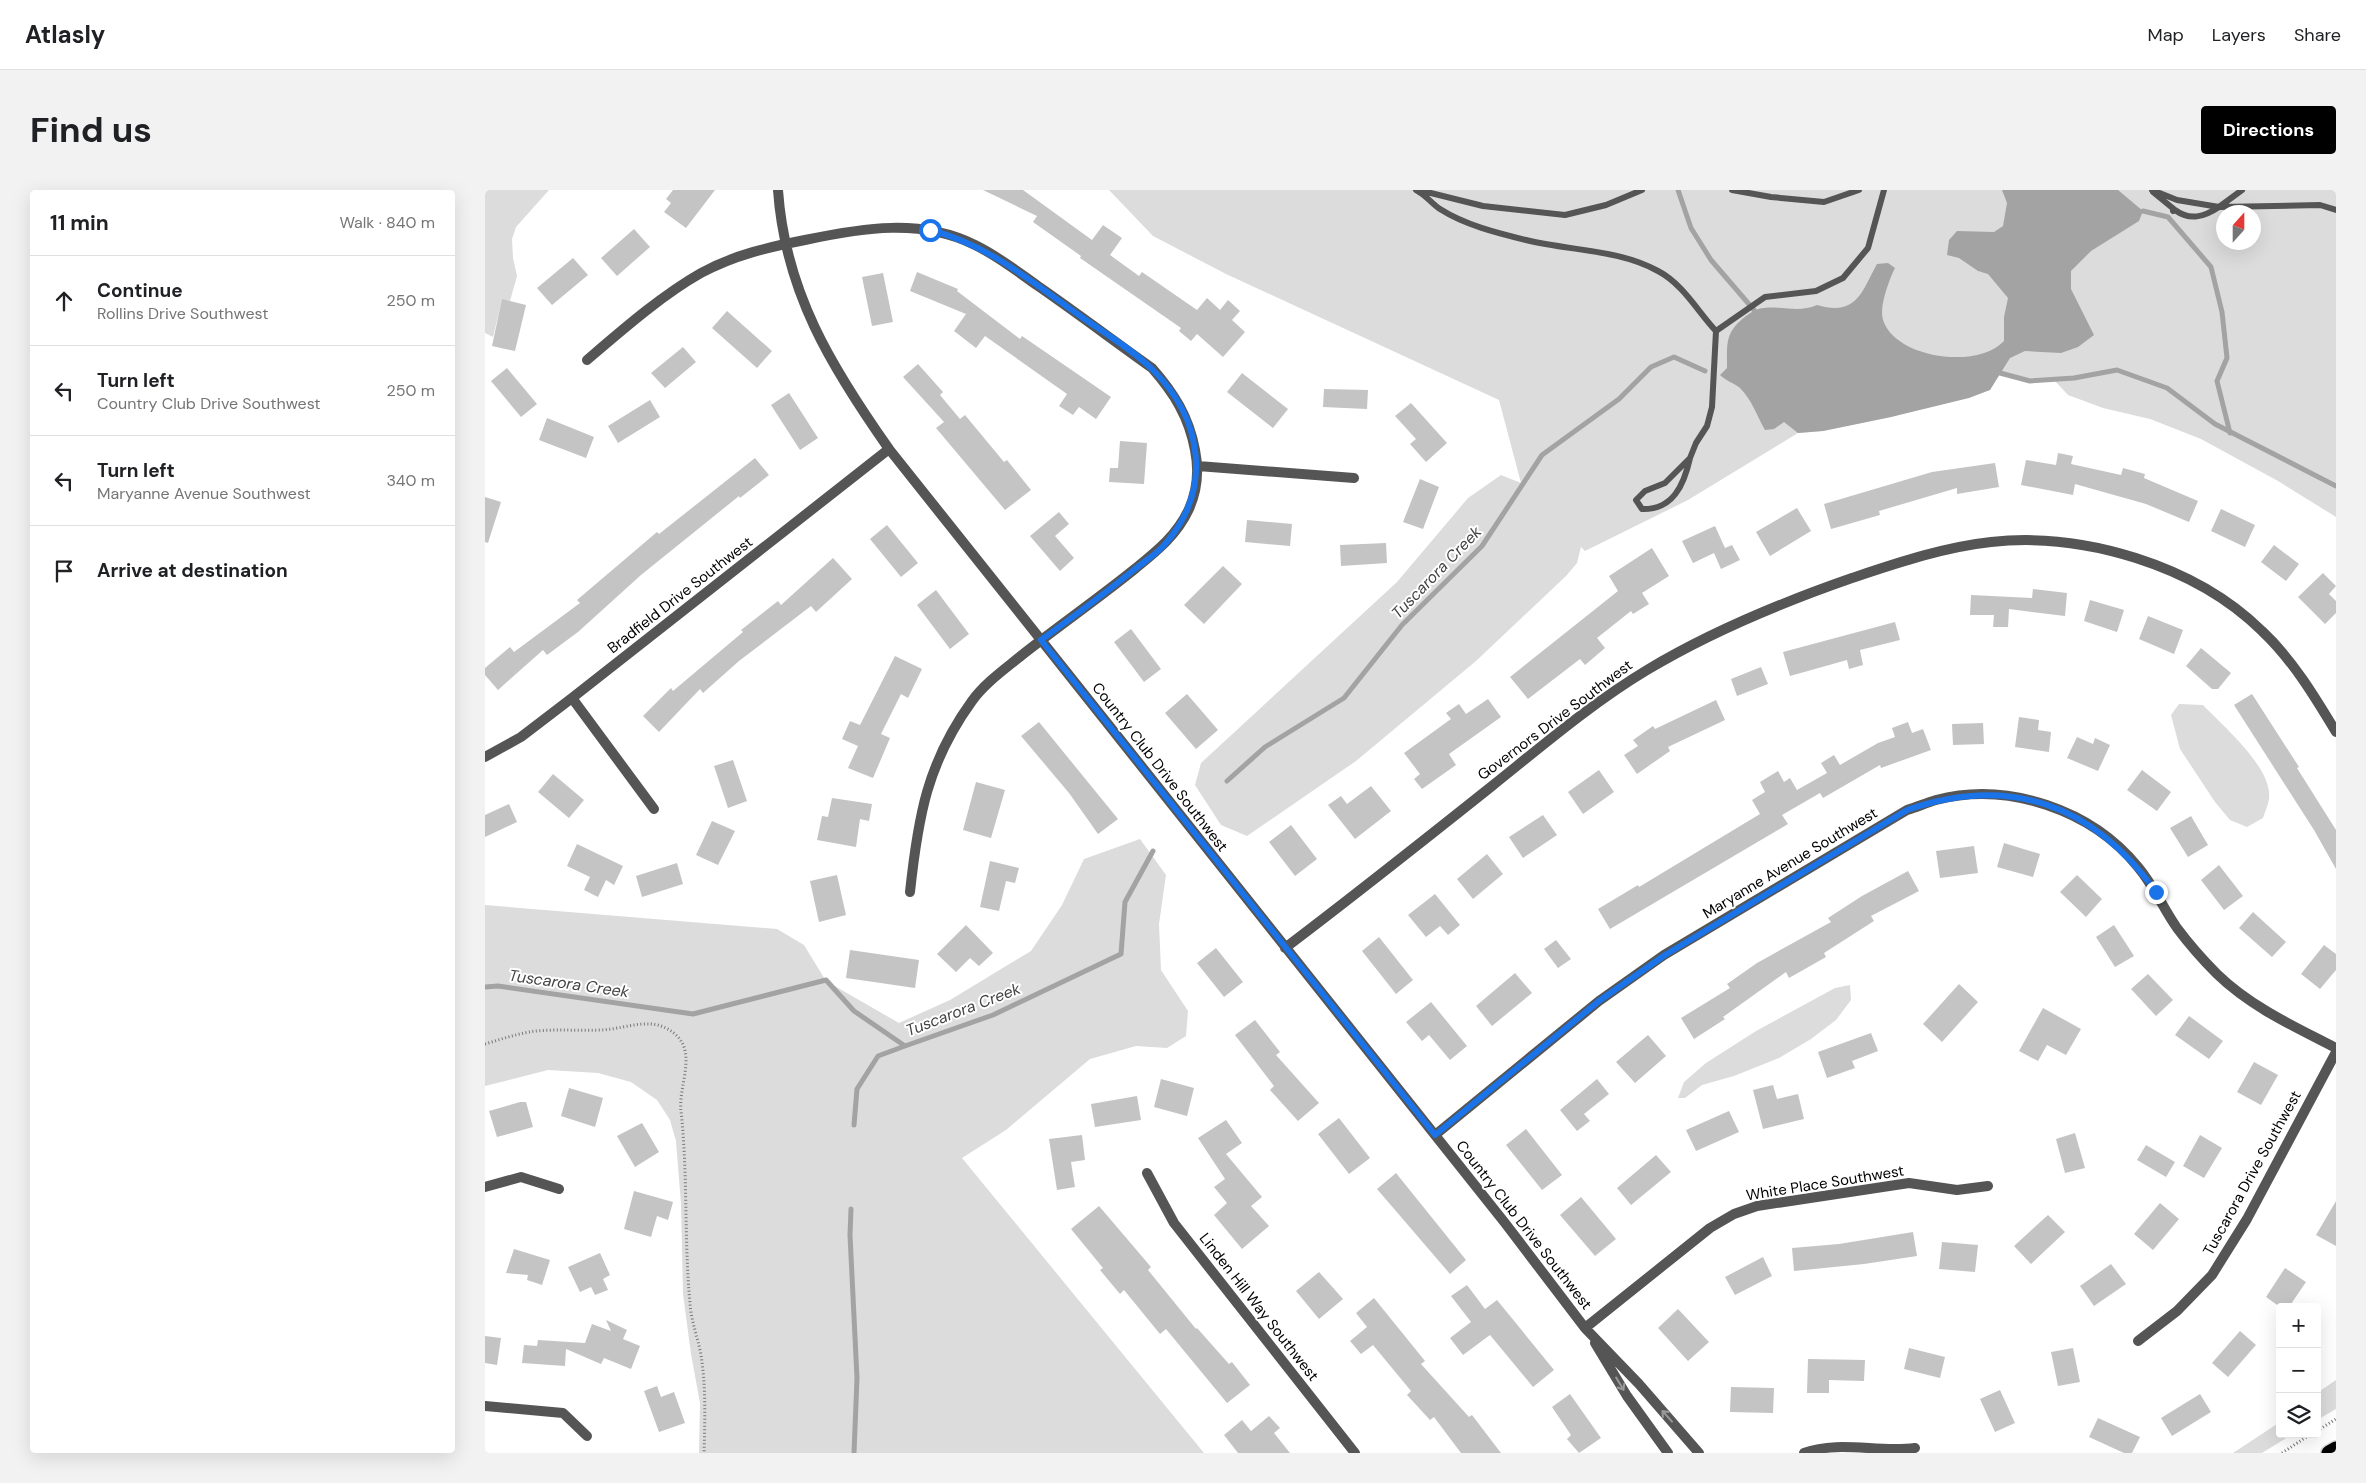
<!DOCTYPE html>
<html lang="en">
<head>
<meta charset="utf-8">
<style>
	body { margin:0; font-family:"DM Sans",sans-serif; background:#f2f2f2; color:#202124 }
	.controls { position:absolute; right:15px; bottom:15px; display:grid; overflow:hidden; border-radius:5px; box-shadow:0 5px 20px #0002 }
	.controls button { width:45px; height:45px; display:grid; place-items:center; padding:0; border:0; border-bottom:1px solid #e0e0e0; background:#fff; color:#202124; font:25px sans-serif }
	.compass { position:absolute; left:1731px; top:15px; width:45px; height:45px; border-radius:50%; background:#fff; box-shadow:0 5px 20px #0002; rotate:21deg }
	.stop { position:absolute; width:15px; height:15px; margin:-11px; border:4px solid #1a73e8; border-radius:50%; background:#fff }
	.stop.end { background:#1a73e8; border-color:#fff; box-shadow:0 1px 5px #0008 }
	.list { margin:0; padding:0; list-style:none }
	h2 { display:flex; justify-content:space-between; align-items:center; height:65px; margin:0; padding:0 20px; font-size:21px }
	h2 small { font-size:16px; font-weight:400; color:#757577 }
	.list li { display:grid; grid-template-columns:32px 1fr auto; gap:15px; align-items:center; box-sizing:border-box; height:90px; padding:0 20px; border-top:1px solid #e0e0e0 }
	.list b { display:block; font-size:19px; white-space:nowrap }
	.list p { margin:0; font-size:16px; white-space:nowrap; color:#757577 }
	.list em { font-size:16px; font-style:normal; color:#757577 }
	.icon { flex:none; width:28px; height:28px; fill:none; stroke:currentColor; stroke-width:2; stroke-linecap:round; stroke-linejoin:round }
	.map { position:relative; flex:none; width:1851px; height:1263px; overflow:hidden; border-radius:5px }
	header { display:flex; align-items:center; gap:30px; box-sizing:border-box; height:70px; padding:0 25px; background:#fff; border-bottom:1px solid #e0e0e0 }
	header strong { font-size:24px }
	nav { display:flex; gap:28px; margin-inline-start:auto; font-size:18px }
	.intro { display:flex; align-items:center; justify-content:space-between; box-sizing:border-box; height:120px; padding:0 30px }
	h1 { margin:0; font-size:35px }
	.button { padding:12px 22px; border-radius:5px; background:#000; color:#fff; font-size:18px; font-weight:700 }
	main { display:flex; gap:30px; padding:0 30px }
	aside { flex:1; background:#fff; border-radius:5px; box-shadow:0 5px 20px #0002 }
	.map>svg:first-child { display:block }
	.green { fill:#dcdcdc; fill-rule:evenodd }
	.water { fill:#a3a3a3 }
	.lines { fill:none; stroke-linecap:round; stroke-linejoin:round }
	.stream { stroke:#a3a3a3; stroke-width:5 }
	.building { fill:#c4c4c4 }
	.highway-casing { stroke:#dbdbdb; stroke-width:18 }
	.path { stroke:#777; stroke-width:3; stroke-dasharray:1 2.5; stroke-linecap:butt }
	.lane { stroke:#555; stroke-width:6 }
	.street { stroke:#555; stroke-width:10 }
	.highway { stroke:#000; stroke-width:15 }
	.oneway { stroke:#999 }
	.route { stroke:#1a73e8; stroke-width:6 }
	.labels { text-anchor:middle; stroke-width:4; stroke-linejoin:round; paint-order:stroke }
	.street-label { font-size:15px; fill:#000; stroke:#fff }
	.water-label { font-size:16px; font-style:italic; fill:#444; stroke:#fff }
</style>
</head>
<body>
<header>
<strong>Atlasly</strong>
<nav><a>Map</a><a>Layers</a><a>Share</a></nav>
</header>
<div class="intro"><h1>Find us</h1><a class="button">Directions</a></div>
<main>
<aside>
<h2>11 min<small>Walk · 840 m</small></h2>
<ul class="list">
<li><svg class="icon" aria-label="ahead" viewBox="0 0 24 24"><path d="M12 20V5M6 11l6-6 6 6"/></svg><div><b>Continue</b><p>Rollins Drive Southwest</p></div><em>250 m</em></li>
<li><svg class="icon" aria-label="left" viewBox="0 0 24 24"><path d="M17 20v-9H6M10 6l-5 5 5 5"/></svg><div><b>Turn left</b><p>Country Club Drive Southwest</p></div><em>250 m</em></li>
<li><svg class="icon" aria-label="left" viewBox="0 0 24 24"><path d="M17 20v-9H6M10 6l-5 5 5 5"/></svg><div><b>Turn left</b><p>Maryanne Avenue Southwest</p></div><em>340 m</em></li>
<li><svg class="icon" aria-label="arrive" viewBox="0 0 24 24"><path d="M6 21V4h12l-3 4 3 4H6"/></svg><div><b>Arrive at destination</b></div></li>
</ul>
</aside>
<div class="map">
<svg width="1851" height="1263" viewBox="0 0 1851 1263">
	<rect width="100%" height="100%" fill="#fff"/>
	<!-- green -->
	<path class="green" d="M0,0H64L31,37L27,49L28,68L32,86L25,111L17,110L8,147L0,143Z
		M624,0H1851V327L1793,291L1716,249L1665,229L1618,218L1583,205L1569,190L1545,191L1515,183L1505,200L1406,227L1338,241L1313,243L1203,310L1100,361L1096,357L1092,373L1081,386L991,471L871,571L762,646L736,635L710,595L716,573L912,392L983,308L1016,285L1036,293L1014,210L741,84L668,46ZM1738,22H1768V52H1738Z
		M1694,514L1718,515C1738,536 1788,578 1784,609C1783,615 1780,622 1778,628L1762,637L1745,630L1730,612L1695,559L1686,525Z
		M655,649L681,685L674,734L676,780L703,821L701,846L682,858L651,856L605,869L521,940L477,968L719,1263H214L215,1213L206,1164L198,1104L196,1014L191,951L185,930L172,910L146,892L113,883L63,880L0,896V715L292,739L319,755L341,791L414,833L465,810L546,761L577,715L599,669Z
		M1365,795L1366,810L1351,830L1326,849L1294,868L1249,886L1217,895L1200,908H1193L1199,892L1221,873L1271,841L1350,798Z
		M1851,1190V1219L1832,1230V1203Z
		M1795,1232V1244H1808L1777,1263H1748Z"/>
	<!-- water -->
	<path class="water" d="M1517,0H1633L1658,21L1654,31L1606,61L1586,81V99L1609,145L1593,157L1576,163L1540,161L1525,168L1505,200L1484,208L1406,227L1338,241L1313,243L1299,232L1289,239L1280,240C1272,226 1267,210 1255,198C1249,193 1241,191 1235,185L1242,178C1242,153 1240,142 1261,126C1267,122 1272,118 1279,118C1298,116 1314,123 1332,115C1372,127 1377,101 1392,74L1403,73L1410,78C1404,90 1394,117 1398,130C1410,168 1492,180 1519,151V127L1523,108L1503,84L1493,81L1474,68L1462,65L1464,50L1472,41L1509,42L1518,36L1522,13Z"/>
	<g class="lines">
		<!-- stream -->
		<path class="stream" d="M1193,0L1206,38L1226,70L1269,120
			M1658,21L1683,27L1726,77L1737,122L1742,168L1732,191L1745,243
			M1515,183L1545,191L1589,188L1632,180L1682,198L1730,234L1851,296
			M742,591L780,557L859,508L917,435L997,356L1057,265L1134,209L1166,177L1189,167L1220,181
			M0,797L13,796L208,824L341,790L369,821L420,856L508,825L636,764L640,712L668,661
			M369,935L372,899L393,866L420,856
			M366,1019L365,1045L372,1188L369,1263"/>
	</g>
	<!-- building -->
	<path class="building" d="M188,0H230L201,38L179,22L186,13L181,9Z
		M498,0H538L607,50L618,35L637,48L625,65L654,86L657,82L712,120L722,108L735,120L743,110L755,121L747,130L760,142L738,167L712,144L706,151L694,141L696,138L595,68L596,66L548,32L552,26Z
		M149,39L165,57L132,86L116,68Z
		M88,68L103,85L67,115L52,98Z
		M432,82L473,99L472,101L535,149L537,146L626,207L611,229L594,217L588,225L574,216L582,204L500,146L491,158L469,141L481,124L425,101Z
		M398,83L408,132L387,136L377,87Z
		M17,109L41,115L30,161L7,156Z
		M242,121L287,161L272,178L227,138Z
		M198,157L211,172L180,198L166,183Z
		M433,174L458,202L455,205L475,229L480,225L519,272L522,270L546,300L520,320L451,238L459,232L418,187Z
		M22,178L52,214L36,227L6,191Z
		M757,183L803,219L788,238L742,202Z
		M839,199L883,200L882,219L838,217Z
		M304,203L333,248L315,260L286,215Z
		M165,210L175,227L133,253L123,236Z
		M926,213L962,253L941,272L925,254L931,249L910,226Z
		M62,228L109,247L101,268L54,250Z
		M635,251L662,253L659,294L624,292L625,278H633Z
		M1573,263L1588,266L1586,274L1636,285L1638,278L1660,284L1659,288L1713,311L1704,332L1661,314L1590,294L1588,305L1536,295L1541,270L1571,275Z
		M270,268L284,285L255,308L254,306L156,385L93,442L62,465L58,460L13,500L0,485V478L25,457L29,462L95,413L92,410L172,342L174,344Z
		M1510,273L1514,297L1472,304V298L1394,321L1395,325L1346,339L1339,314L1447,282Z
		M935,289L954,297L938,339L918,332Z
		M0,307L16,312L3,353L0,352Z
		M1312,318L1326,341L1285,366L1271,342Z
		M1736,319L1770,335L1760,357L1726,341Z
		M574,322L584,334L570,346L589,368L575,381L545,346Z
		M762,330L807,334L805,356L760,352Z
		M402,335L433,373L416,387L385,349Z
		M1230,336L1240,358L1247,355L1255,370L1236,379L1229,363L1208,373L1197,351Z
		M901,353L902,373L856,376L855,355Z
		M1789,355L1814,374L1801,391L1776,372Z
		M1167,358L1184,386L1157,403L1164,414L1148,424L1146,421L1112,448L1120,458L1100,475L1095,469L1043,509L1025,487L1133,401L1124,386Z
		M348,368L367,389L331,422L326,416L254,471L218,503L215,499L174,542L158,526L186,498L188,501L258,442L256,440L293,411L296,415Z
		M738,376L757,394L719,434L699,415Z
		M1838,383L1851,396L1844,404L1851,411V423L1840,434L1813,407Z
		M1548,399L1582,403L1580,426L1524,419L1523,437H1508L1509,425H1485L1486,405L1547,408Z
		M451,400L484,444L465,459L432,415Z
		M1605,410L1639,420L1632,442L1599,431Z
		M1663,426L1698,440L1689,464L1654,449Z
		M1410,432L1415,450L1375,460L1378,475L1364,479L1362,470L1305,486L1298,462Z
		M646,439L676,479L659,492L629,452Z
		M1716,458L1746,483L1733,499H1727L1701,476Z
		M410,466L437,479L423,508L416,504L396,544L405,548L388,588L363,578L373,556L357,549L365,531L375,535Z
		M1276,477L1283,494L1252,506L1246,489Z
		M702,504L733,540L711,559L680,523Z
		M1767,504L1814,577L1812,578L1851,640V679L1829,640L1749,515Z
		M1003,509L1016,527L964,564L971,575L937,599L929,589L935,584L919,563L966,529L961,523L974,514L981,524Z
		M1231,510L1240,530L1183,557L1185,561L1152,584L1139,565L1153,556L1148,550L1168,536L1170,539Z
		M1534,527L1554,530L1553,540L1566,542L1564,562L1530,557Z
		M554,532L633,629L613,644L584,603L536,546Z
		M1423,532L1427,543L1438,539L1446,560L1396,578L1395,575L1338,608L1335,603L1297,625L1303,634L1125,739L1113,719L1153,695L1154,697L1275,624L1267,610L1280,602L1275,592L1293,581L1299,592L1305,588L1312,600L1342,583L1336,573L1349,565L1355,575L1393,553L1410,547L1407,538Z
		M1498,533L1499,554L1468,555L1467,534Z
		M1592,547L1608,554L1610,548L1625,555L1613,581L1582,568Z
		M248,570L262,611L243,618L229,576Z
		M1114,580L1129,602L1098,624L1083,602Z
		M1657,580L1686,602L1672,621L1642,600Z
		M68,584L99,610L84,628L53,602Z
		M491,592L520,600L506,648L478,640Z
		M886,596L906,621L870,649L843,615L856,606L862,614Z
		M347,608L387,614L384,631L375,629L371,657L332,650L337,626L343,627Z
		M24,614L32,632L0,647V625Z
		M1058,625L1072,645L1038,668L1024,647Z
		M1706,626L1723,655L1703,667L1685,638Z
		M227,631L250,641L233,675L211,665Z
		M806,635L832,669L810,686L784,652Z
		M1519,653L1555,664L1548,687L1512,677Z
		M92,654L138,676L129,695L121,690L113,707L99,700L105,687L82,676Z
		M1489,656L1493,683L1455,688L1451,661Z
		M1002,664L1018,684L988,709L972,689Z
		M505,671L534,678L530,693L521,691L514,721L495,717Z
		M192,673L198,694L157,707L151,686Z
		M1734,675L1758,706L1739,720L1716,690Z
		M1423,681L1434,701L1386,726L1389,731L1339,763L1341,767L1304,788L1301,782L1238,827L1240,829L1209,849L1196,828L1245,798L1242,794L1272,773L1346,732L1343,728L1377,706Z
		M352,685L361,725L334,732L325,691Z
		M1592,685L1617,709L1601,727L1575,702Z
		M950,704L975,735L963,745L955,736L941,747L923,725Z
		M1768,722L1801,752L1787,767L1754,738Z
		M481,735L508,763L494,776L485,768L471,782L452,764Z
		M1629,735L1649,766L1630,777L1611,747Z
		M894,747L928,790L911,804L877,761Z
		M1071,750L1086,769L1073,778L1059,759Z
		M1839,755L1851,764V780L1835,799L1816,784Z
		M731,758L758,792L739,807L712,773Z
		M365,760L434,770L430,798L361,788Z
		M1030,783L1047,803L1007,836L991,816Z
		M1663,784L1688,810L1671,826L1646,799Z
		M1474,794L1493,812L1457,852L1438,834Z
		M946,812L982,856L965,870L944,845L937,851L921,832Z
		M1558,818L1596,839L1581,865L1562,855L1553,871L1534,861Z
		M1704,826L1738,851L1724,869L1690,845Z
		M770,830L795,862L791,865L834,913L813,931L785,900L789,896L750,845Z
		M1386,843L1393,861L1367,871L1370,878L1342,888L1333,862Z
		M1163,845L1181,866L1150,893L1131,872Z
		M1769,872L1793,885L1776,915L1752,902Z
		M676,889L709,898L702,926L669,917Z
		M1112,889L1124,904L1099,924L1105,931L1092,941L1075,920Z
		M1288,895L1292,909L1313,904L1319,929L1278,939L1268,900Z
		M84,898L118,908L110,937L76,926Z
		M652,906L656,930L610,937L606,914Z
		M35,912H41L48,937L12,947L4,921Z
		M1244,921L1254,942L1211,961L1201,940Z
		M854,928L885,968L864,984L833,944Z
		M741,930L757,953L741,964L777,1007L766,1016L784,1036L757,1059L729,1025L742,1013L729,997L740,989L713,948Z
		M157,933L174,962L150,977L132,946Z
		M1041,939L1077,985L1057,1000L1021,955Z
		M1590,943L1600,978L1580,983L1571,949Z
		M597,945L600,970L586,972L590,997L572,1000L564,949Z
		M1715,945L1737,958L1719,988L1698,976Z
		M1661,955L1690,972L1681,987L1652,970Z
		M1171,965L1186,982L1146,1015L1132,998Z
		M911,983L981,1070L965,1084L892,999Z
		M149,1001L188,1012L183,1030L172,1026L166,1047L139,1039Z
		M1096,1007L1131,1049L1110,1066L1075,1025Z
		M1851,1011V1056L1831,1045Z
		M1675,1013L1694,1029L1668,1060L1649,1044Z
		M614,1016L666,1077L663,1080L711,1139L712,1138L744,1174L747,1172L765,1195L742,1213L681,1139L675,1144L639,1100L635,1104L615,1080L618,1078L586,1039Z
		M1563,1025L1580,1042L1546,1074L1529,1056Z
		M1428,1042L1432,1066L1379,1074L1309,1081L1307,1058L1354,1054Z
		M1457,1052L1493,1055L1490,1082L1454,1079Z
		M29,1059L65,1070L57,1095L42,1090L43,1085L21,1083Z
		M115,1063L125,1085L118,1089L123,1100L110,1105L106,1097L95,1102L83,1077Z
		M1278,1067L1287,1086L1250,1105L1240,1087Z
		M1626,1074L1641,1094L1609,1116L1595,1096Z
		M1800,1078L1821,1092L1804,1117H1795L1781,1107Z
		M834,1082L858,1109L834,1129L811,1101Z
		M982,1095L1000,1119L1012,1110L1069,1180L1048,1197L1005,1145L978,1165L965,1148L986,1132L966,1106Z
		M889,1108L940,1171L936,1174L984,1227L987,1225L1016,1263H976L949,1227L945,1230L922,1205L926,1201L888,1155L876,1164L865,1151L882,1137L871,1123Z
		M1193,1119L1224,1152L1203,1171L1173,1138Z
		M121,1130L142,1140L138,1149L155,1156L146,1179L119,1168L116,1174L81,1159L80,1176L37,1173L39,1155L52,1156L53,1150L100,1153L107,1134L126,1141Z
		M1755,1141L1771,1155L1743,1187L1727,1173Z
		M0,1146L16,1148L12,1175L0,1173Z
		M1424,1158L1460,1167L1455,1188L1419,1179Z
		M1588,1158L1595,1192L1573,1196L1566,1162Z
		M1323,1169L1380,1170L1379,1191L1344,1190V1203H1322Z
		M172,1196L176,1207L189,1202L200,1233L174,1242L159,1201Z
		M1246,1197L1289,1198L1288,1223L1245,1222Z
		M1515,1200L1530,1233L1510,1242L1495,1209Z
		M1085,1204L1116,1248L1094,1263L1082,1249L1086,1245L1067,1217Z
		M1715,1204L1726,1222L1687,1246L1676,1228Z
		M784,1226L795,1238L789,1243L805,1263H753L739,1245L757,1230L766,1241Z
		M1613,1228L1655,1247L1647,1263H1639L1604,1247Z"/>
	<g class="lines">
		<!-- highway casing -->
		<g class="highway-casing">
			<path id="highway" d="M1844,1263L1851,1259"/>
		</g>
		<!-- path -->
		<path class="path" d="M0,854C17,849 34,843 51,841C73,839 94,841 116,840C143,839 168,824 191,845C212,864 193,897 196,921C203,985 199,1049 205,1113C206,1131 213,1148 216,1165C221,1197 220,1230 219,1263
			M1832,1241L1851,1229
			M1797,1263L1826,1244"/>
		<!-- lane -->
		<path class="lane" d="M931,0C941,5 946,13 955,19C980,35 1012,43 1041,50C1085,61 1133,59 1173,81C1198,94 1213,122 1231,141L1280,107L1331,101L1358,88L1383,58L1399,0
			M1247,0L1286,7L1339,12L1374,0
			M1667,0L1692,10L1734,17L1757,0
			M938,1L998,16L1080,25L1121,15L1157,0
			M1668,2L1690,20L1688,21
			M1690,20C1705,31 1719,27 1734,17L1835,15L1851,20
			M1205,268C1199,295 1188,320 1157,319L1151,310L1160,301L1180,293L1205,268L1211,253L1222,236L1227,217L1231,141"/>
		<!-- street -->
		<path class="street" d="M293,0C300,102 347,178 404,259L1020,1033L1100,1138L1154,1194L1214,1263
			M102,170C137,140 177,105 216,83C249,65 284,57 320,50C377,38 436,28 490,55C513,66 533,82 553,96C592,123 629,151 667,178C689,203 704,227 710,260C714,280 712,301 704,319C692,345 672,361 651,378C614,408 575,435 537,465C520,479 500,493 487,511C442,573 433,627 425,702
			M713,276L869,288
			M87,508L169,619
			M0,567L36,547L87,508L404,259
			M800,758C870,705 938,651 1007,596C1057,556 1107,513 1162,480C1227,441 1295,413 1367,388C1412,373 1459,357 1506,352C1598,342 1710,375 1777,441C1807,469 1830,507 1851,542
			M950,945L1114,811L1179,765L1422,620C1432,617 1441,613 1451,610C1523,591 1607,620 1653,677C1669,696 1678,718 1692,738C1704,754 1718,770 1732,784C1766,817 1810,837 1851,858
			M662,983L689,1033L870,1263
			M0,997L36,987L74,999
			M1100,1138L1225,1038L1249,1024L1272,1016L1424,993L1472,1000L1503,996
			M1653,1151L1692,1121L1727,1085L1762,1029L1851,862
			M1110,1153L1142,1206L1183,1263
			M0,1216L78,1223L102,1246
			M1319,1263C1354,1250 1393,1263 1430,1258"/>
		<!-- highway -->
		<use href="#highway" class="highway"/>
	</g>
	<!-- one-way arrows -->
	<defs><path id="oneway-shaft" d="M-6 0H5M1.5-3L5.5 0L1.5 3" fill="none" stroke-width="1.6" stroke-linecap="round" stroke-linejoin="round" transform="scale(1.25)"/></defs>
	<g class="oneway">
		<use href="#oneway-shaft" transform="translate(1135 1194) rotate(59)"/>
		<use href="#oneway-shaft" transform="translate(1182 1226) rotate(-132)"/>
	</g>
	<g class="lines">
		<!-- route -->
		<path class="route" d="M445,40C505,55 552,96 601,130C623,145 649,161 668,180C717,229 728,298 681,353C673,363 660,371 650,379C619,404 588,427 556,450L950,945L1114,811L1180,765L1422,620C1525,584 1609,615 1671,702"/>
	</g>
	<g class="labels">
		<!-- street labels -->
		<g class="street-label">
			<text transform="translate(195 405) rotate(-38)" y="5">Bradfield Drive Southwest</text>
			<text transform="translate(1070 530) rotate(-37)" y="5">Governors Drive Southwest</text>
			<text transform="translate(675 577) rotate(52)" y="5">Country Club Drive Southwest</text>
			<text transform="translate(1305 673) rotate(-31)" y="5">Maryanne Avenue Southwest</text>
			<text transform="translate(1767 983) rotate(-61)" y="5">Tuscarora Drive Southwest</text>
			<text transform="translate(1340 993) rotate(-9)" y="5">White Place Southwest</text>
			<text transform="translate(1039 1035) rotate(52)" y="5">Country Club Drive Southwest</text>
			<text transform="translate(774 1117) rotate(52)" y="5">Linden Hill Way Southwest</text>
		</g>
		<!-- water labels -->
		<g class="water-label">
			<text transform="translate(951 382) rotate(-46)" y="6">Tuscarora Creek</text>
			<text transform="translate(84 793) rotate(8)" y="6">Tuscarora Creek</text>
			<text transform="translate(478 819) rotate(-21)" y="6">Tuscarora Creek</text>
		</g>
	</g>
</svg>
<div class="controls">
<button>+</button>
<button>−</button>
<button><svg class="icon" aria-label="layers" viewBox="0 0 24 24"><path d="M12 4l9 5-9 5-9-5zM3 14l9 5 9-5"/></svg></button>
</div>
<svg class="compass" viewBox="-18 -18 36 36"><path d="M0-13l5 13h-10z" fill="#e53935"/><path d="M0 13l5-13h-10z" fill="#757577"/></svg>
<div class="stop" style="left:445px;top:40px"></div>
<div class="stop end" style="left:1671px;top:702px"></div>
</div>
</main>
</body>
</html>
